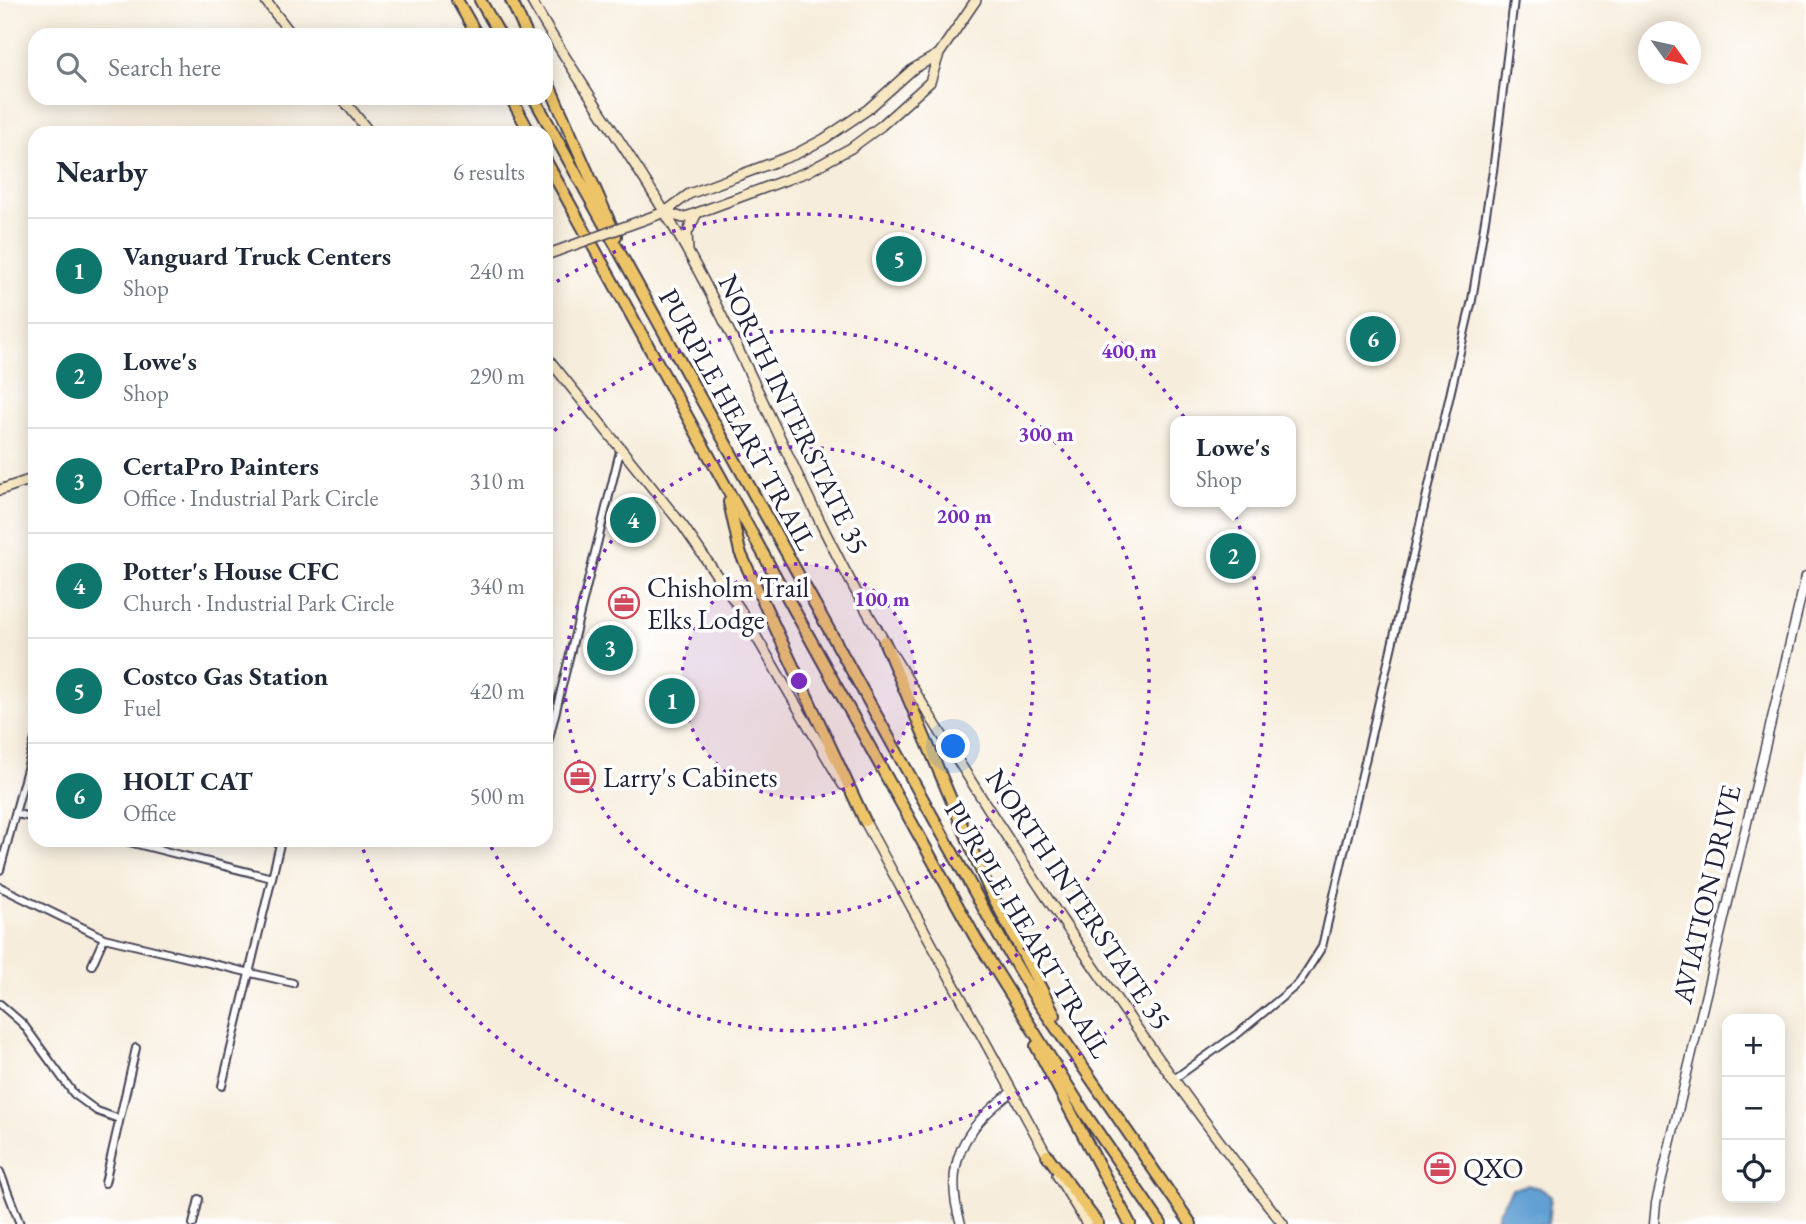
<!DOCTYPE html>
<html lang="en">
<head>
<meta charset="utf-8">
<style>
	body { margin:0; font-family:"EB Garamond",serif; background:#f2f2f3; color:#1f2937 }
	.controls { position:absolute; right:21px; bottom:21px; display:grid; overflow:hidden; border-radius:14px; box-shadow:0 4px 18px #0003 }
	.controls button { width:63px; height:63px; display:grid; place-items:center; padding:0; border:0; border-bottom:2px solid #e0e1e3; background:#fff; color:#1f2937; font:35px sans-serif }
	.compass { position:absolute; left:1638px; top:21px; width:63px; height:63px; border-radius:50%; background:#fff; box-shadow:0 4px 18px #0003; rotate:123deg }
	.you { position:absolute; left:954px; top:747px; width:24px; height:24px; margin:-18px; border:5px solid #fff; border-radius:50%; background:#1a73e8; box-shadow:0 0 0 10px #1a73e833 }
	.badge { display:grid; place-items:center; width:46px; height:46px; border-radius:50%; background:#0f766e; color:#fff; font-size:23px; font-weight:700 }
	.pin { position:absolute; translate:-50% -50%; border:4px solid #fff; box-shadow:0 2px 7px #0006 }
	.popup { position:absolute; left:1170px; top:416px; width:126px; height:91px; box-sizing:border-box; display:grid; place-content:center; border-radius:14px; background:#fff; filter:drop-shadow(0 2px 5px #0005); font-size:23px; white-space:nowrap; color:#747a83 }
	.popup b { font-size:26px; color:#1f2937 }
	.popup::after { content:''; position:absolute; left:50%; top:100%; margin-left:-14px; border:14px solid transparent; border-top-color:#fff }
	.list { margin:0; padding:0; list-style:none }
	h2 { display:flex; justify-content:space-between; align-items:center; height:91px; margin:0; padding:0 28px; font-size:30px }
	h2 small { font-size:23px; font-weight:400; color:#747a83 }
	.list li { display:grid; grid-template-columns:46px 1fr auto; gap:21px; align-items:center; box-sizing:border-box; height:105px; padding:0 28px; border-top:2px solid #e0e1e3 }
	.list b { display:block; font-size:26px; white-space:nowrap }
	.list p { margin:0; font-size:23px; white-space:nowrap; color:#747a83 }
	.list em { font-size:23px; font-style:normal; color:#747a83 }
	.icon { flex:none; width:38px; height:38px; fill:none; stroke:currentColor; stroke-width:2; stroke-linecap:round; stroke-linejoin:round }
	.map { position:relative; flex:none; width:1806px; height:1224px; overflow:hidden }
	.search { position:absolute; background:#fff; box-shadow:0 4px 18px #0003; left:28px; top:28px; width:525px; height:77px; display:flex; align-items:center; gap:18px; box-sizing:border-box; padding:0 24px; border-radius:21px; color:#747a83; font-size:26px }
	.panel { position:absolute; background:#fff; box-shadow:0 4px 18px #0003; left:28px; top:126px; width:525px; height:721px; border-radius:21px }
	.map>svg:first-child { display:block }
	.water { fill:#62a0d4; stroke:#426188; stroke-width:2 }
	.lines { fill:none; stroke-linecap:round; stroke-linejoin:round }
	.minor-casing { stroke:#424053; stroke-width:10 }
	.tertiary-casing { stroke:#424053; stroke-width:11 }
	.secondary-casing { stroke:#424053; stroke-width:12 }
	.motorway-casing { stroke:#424053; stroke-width:14 }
	.minor { stroke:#fff; stroke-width:6 }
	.tertiary { stroke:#fff; stroke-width:8 }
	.secondary { stroke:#f8e7c3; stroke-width:9 }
	.motorway { stroke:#eec469; stroke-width:10 }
	.secondary-bridge-casing { stroke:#424053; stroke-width:12; stroke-linecap:butt }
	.secondary-bridge { stroke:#f8e7c3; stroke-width:9 }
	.ring { fill:none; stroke:#7b2cbf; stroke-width:3.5; stroke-dasharray:3.5 7 }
	.labels { text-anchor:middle; stroke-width:7; stroke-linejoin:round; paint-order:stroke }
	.street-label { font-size:28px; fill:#22223b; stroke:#fff }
	.poi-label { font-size:28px; fill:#22223b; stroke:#fff; text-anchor:start }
	.centre { fill:#7b2cbf; stroke:#fff; stroke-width:3.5 }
	.ring-label { font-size:21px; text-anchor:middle; font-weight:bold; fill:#7b2cbf; stroke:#fff; stroke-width:7; stroke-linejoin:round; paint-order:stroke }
</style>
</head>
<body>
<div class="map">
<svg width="1806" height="1224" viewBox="0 0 1806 1224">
	<rect width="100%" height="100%" fill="#fff"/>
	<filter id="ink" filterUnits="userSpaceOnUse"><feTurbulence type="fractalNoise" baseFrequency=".0143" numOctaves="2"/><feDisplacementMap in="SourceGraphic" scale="14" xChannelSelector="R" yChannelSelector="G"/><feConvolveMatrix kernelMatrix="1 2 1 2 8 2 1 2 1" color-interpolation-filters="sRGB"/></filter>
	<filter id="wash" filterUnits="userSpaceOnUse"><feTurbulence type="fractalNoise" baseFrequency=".00686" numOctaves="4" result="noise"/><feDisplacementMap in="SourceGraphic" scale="28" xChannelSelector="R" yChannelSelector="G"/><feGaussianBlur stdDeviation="1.57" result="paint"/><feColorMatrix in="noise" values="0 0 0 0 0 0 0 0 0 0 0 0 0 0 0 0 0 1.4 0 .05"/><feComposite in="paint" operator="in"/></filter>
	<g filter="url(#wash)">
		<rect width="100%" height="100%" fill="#f7eddc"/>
		<!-- water -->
		<path class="water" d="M1527,1185L1543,1189L1551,1196L1548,1224H1495L1498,1212L1512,1189Z"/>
	</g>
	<g filter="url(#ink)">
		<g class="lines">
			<!-- minor casing -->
			<g class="minor-casing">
				<path id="minor" d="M546,751L621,447
					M17,814L35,818
					M121,840L272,878
					M0,870L35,739
					M0,887L104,938L293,983
					M92,965L104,938
					M0,1004L23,1024L74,1094L97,1111L119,1119
					M1174,1079L1240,1032L1299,983L1322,947L1472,300L1493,171L1514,0
					M222,1086L281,840
					M0,1172L20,1224
					M105,1183L136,1048
					M193,1224L199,1199"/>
			</g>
			<!-- tertiary casing -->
			<g class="tertiary-casing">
				<path id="tertiary" d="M961,1224C942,1165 964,1127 1012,1092
					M1654,1224L1656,1203L1806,576"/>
			</g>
			<!-- secondary casing -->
			<g class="secondary-casing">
				<path id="secondary" d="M265,0L292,35
					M531,0C579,86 640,165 688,252C758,378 809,515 883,639C1005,842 1137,1038 1283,1224
					M342,98L370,133
					M665,212L683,218L697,213L807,172L851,148L881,126L930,82L939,54L976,0
					M643,220L665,212L689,194L796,154L824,139L867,110L913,69L939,54
					M688,251L687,233L697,213
					M546,255L557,251
					M546,356L683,526L740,609L843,785
					M0,490L35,478
					M863,818L1049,1159
					M1057,1175L1087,1224"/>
			</g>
			<!-- motorway casing -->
			<g class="motorway-casing">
				<path id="motorway" d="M457,0L477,35
					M480,0L500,35
					M511,0L527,35
					M546,78L616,236
					M511,98L530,133
					M534,98L1000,938L1036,999L1191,1224
					M546,161L975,937L1086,1115L1161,1224
					M729,502L740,552L865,821
					M884,641L988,887L1055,1015
					M1036,1046L1130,1224
					M1047,1155L1098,1224"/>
			</g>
			<!-- minor -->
			<use href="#minor" class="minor"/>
			<!-- tertiary -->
			<use href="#tertiary" class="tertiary"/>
			<!-- secondary -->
			<use href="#secondary" class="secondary"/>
			<!-- motorway -->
			<use href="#motorway" class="motorway"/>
			<!-- secondary-bridge casing -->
			<g class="secondary-bridge-casing">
				<path id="secondary-bridge" d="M557,251L643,220"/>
			</g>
			<!-- secondary-bridge -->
			<use href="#secondary-bridge" class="secondary-bridge"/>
		</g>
	</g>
	<!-- distance rings -->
	<circle cx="799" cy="681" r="117" fill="#7b2cbf" fill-opacity=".12"/>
	<g class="ring">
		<circle cx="799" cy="681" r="117"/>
		<circle cx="799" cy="681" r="234"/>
		<path d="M547 438A350 350 0 1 1 489 843"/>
		<path d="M548 287A467 467 0 1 1 360 841"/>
	</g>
	<!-- icons -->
	<defs>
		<g id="office-ring" transform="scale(1.575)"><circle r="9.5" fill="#fff" stroke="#d1495b" stroke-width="1.5"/><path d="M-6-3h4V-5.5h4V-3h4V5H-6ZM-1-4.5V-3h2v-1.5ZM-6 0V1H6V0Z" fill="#d1495b"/></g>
	</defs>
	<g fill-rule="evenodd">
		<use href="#office-ring" x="624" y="603"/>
		<use href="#office-ring" x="580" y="777"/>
		<use href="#office-ring" x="1440" y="1168"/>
	</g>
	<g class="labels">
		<!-- street labels -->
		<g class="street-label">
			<text transform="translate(794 414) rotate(64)" y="10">NORTH INTERSTATE 35</text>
			<text transform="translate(738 419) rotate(61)" y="10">PURPLE HEART TRAIL</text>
			<text transform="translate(1706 894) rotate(-77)" y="10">AVIATION DRIVE</text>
			<text transform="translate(1079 899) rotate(56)" y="10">NORTH INTERSTATE 35</text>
			<text transform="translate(1028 929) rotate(59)" y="10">PURPLE HEART TRAIL</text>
		</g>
		<!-- poi labels -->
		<g class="poi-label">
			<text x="647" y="597">Chisholm Trail<tspan x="647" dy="32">Elks Lodge</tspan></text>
			<text x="603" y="787">Larry's Cabinets</text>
			<text x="1463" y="1178">QXO</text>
		</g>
	</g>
	<circle cx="799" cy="681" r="10" class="centre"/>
	<g class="ring-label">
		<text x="1129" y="358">400 m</text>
		<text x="1046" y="441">300 m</text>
		<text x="964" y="523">200 m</text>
		<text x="882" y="606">100 m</text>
	</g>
</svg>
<div class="controls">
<button>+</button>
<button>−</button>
<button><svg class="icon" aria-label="locate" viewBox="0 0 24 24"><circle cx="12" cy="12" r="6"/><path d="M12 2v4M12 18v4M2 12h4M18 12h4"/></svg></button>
</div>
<svg class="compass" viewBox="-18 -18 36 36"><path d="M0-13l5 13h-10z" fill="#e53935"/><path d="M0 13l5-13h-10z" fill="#747a83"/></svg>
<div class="you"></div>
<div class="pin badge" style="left:672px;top:701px">1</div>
<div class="pin badge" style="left:1233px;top:556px">2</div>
<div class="popup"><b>Lowe's</b>Shop</div>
<div class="pin badge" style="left:610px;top:648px">3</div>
<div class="pin badge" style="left:633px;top:520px">4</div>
<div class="pin badge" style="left:899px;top:259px">5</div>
<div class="pin badge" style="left:1373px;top:339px">6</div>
<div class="search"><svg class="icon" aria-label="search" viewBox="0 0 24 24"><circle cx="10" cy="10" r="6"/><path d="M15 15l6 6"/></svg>Search here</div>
<section class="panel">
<h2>Nearby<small>6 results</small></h2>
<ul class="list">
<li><span class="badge">1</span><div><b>Vanguard Truck Centers</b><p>Shop</p></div><em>240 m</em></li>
<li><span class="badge">2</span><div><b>Lowe's</b><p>Shop</p></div><em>290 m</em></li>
<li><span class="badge">3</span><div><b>CertaPro Painters</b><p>Office · Industrial Park Circle</p></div><em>310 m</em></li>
<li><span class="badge">4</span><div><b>Potter's House CFC</b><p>Church · Industrial Park Circle</p></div><em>340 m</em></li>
<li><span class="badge">5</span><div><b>Costco Gas Station</b><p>Fuel</p></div><em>420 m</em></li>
<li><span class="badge">6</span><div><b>HOLT CAT</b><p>Office</p></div><em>500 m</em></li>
</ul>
</section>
</div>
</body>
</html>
